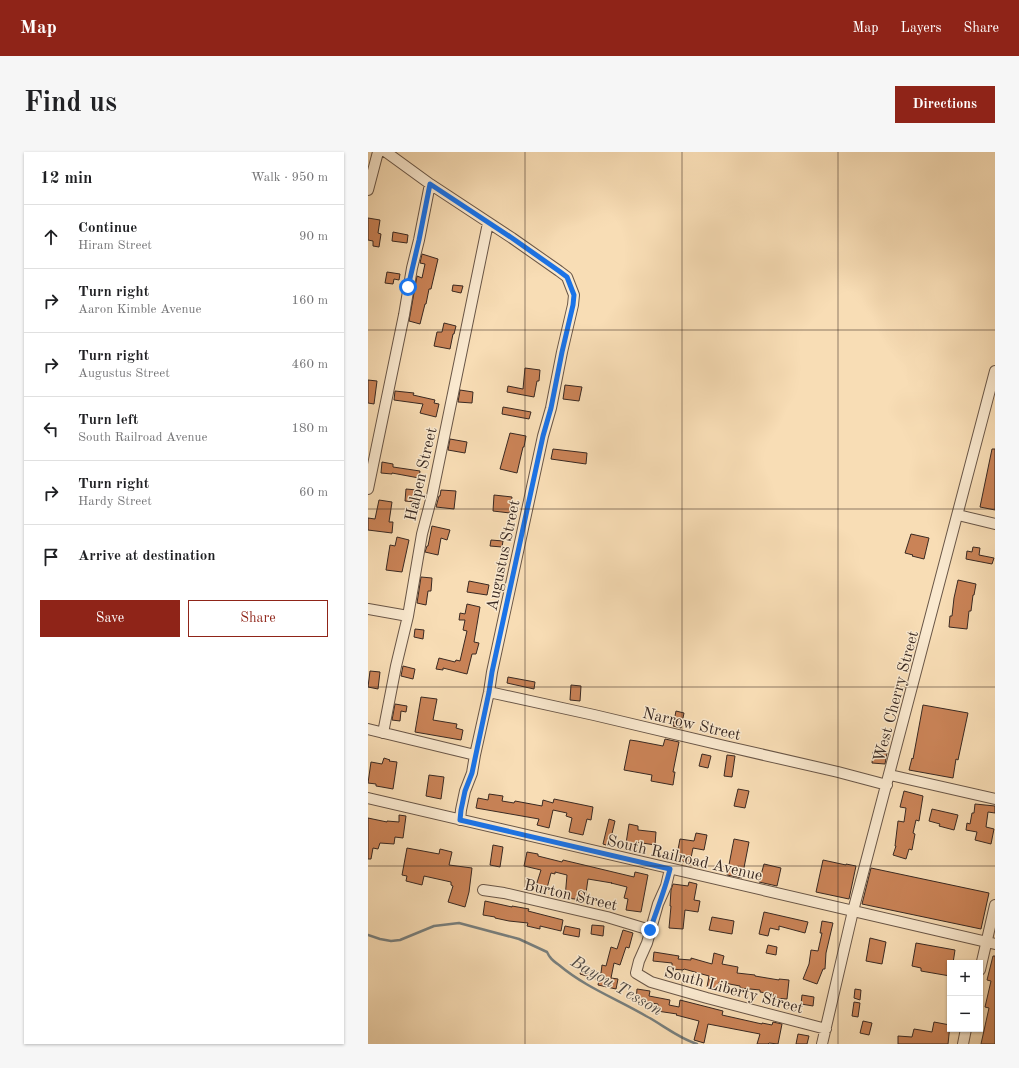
<!DOCTYPE html>
<html lang="en">
<head>
<meta charset="utf-8">
<style>
	body { margin:0; font-family:"Old Standard TT",serif; background:#f6f6f6; color:#202124 }
	.controls { position:absolute; right:12px; bottom:12px; display:grid; overflow:hidden; border-radius:0px; box-shadow:0 1px 3px #0004 }
	.controls button { width:36px; height:36px; display:grid; place-items:center; padding:0; border:0; border-bottom:1px solid #e0e0e0; background:#fff; color:#202124; font:20px sans-serif }
	.stop { position:absolute; width:12px; height:12px; margin:-9px; border:3px solid #1a73e8; border-radius:50%; background:#fff }
	.stop.end { background:#1a73e8; border-color:#fff; box-shadow:0 1px 4px #0008 }
	.list { margin:0; padding:0; list-style:none }
	h2 { display:flex; justify-content:space-between; align-items:center; height:52px; margin:0; padding:0 16px; font-size:17px }
	h2 small { font-size:13px; font-weight:400; color:#757577 }
	.list li { display:grid; grid-template-columns:26px 1fr auto; gap:12px; align-items:center; box-sizing:border-box; height:64px; padding:0 16px; border-top:1px solid #e0e0e0 }
	.list b { display:block; font-size:15px; white-space:nowrap }
	.list p { margin:0; font-size:13px; white-space:nowrap; color:#757577 }
	.list em { font-size:13px; font-style:normal; color:#757577 }
	.actions { display:flex; gap:8px; padding:12px 16px }
	.actions a { flex:1; padding:9px 0; border:1px solid #8f2418; border-radius:0px; text-align:center; font-size:14px; color:#8f2418 }
	.actions .main { background:#8f2418; color:#fff }
	.icon { flex:none; width:22px; height:22px; fill:none; stroke:currentColor; stroke-width:2; stroke-linecap:round; stroke-linejoin:round }
	.map { position:relative; flex:none; width:627px; height:892px; overflow:hidden; border-radius:0px }
	header { display:flex; align-items:center; gap:24px; box-sizing:border-box; height:56px; padding:0 20px; background:#8f2418; color:#fff }
	header strong { font-size:19px }
	nav { display:flex; gap:22px; margin-inline-start:auto; font-size:14px }
	.intro { display:flex; align-items:center; justify-content:space-between; box-sizing:border-box; height:96px; padding:0 24px }
	h1 { margin:0; font-size:28px }
	.button { padding:10px 18px; border-radius:0px; background:#8f2418; color:#fff; font-size:14px; font-weight:700 }
	main { display:flex; gap:24px; padding:0 24px }
	aside { flex:1; background:#fff; border-radius:0px; box-shadow:0 1px 3px #0004 }
	.map>svg:first-child { display:block }
	.lines { fill:none; stroke-linecap:round; stroke-linejoin:round }
	.stream { stroke:#787f7d; stroke-width:2.5 }
	.building { fill:#ca8357; stroke:#392922 }
	.minor-casing { stroke:#695647; stroke-width:12 }
	.minor { stroke:#fae9cf; stroke-width:10 }
	.route { stroke:#1a73e8; stroke-width:5 }
	.grid { fill:none; stroke:#392922; stroke-width:1; stroke-opacity:0.55 }
	.labels { text-anchor:middle; stroke-width:3; stroke-linejoin:round; paint-order:stroke }
	.street-label { font-size:16px; fill:#392922; stroke:#fae9cf }
	.water-label { font-size:17px; font-style:italic; fill:#534d48; stroke:#fae9cf }
</style>
</head>
<body>
<header>
<strong>Map</strong>
<nav><a>Map</a><a>Layers</a><a>Share</a></nav>
</header>
<div class="intro"><h1>Find us</h1><a class="button">Directions</a></div>
<main>
<aside>
<h2>12 min<small>Walk · 950 m</small></h2>
<ul class="list">
<li><svg class="icon" aria-label="ahead" viewBox="0 0 24 24"><path d="M12 20V5M6 11l6-6 6 6"/></svg><div><b>Continue</b><p>Hiram Street</p></div><em>90 m</em></li>
<li><svg class="icon" aria-label="right" viewBox="0 0 24 24"><path d="M7 20v-9h11M14 6l5 5-5 5"/></svg><div><b>Turn right</b><p>Aaron Kimble Avenue</p></div><em>160 m</em></li>
<li><svg class="icon" aria-label="right" viewBox="0 0 24 24"><path d="M7 20v-9h11M14 6l5 5-5 5"/></svg><div><b>Turn right</b><p>Augustus Street</p></div><em>460 m</em></li>
<li><svg class="icon" aria-label="left" viewBox="0 0 24 24"><path d="M17 20v-9H6M10 6l-5 5 5 5"/></svg><div><b>Turn left</b><p>South Railroad Avenue</p></div><em>180 m</em></li>
<li><svg class="icon" aria-label="right" viewBox="0 0 24 24"><path d="M7 20v-9h11M14 6l5 5-5 5"/></svg><div><b>Turn right</b><p>Hardy Street</p></div><em>60 m</em></li>
<li><svg class="icon" aria-label="arrive" viewBox="0 0 24 24"><path d="M6 21V4h12l-3 4 3 4H6"/></svg><div><b>Arrive at destination</b></div></li>
</ul>
<div class="actions"><a class="main">Save</a><a>Share</a></div>
</aside>
<div class="map">
<svg width="627" height="892" viewBox="0 0 627 892">
	<rect width="100%" height="100%" fill="#f8ddb5"/>
	<filter id="stains"><feTurbulence type="fractalNoise" baseFrequency=".005" numOctaves="4"/><feColorMatrix values="0 0 0 0 .2 0 0 0 0 .09 0 0 0 0 .02 0 0 0 .5 -.17"/></filter>
	<radialGradient id="worn" r=".72"><stop offset=".6" stop-color="#630" stop-opacity="0"/><stop offset="1" stop-color="#630" stop-opacity=".3"/></radialGradient>
	<g class="lines">
		<!-- stream -->
		<path class="stream" d="M0,783L12,787L23,789L32,788L66,774L91,771L151,787L179,800C180,802 181,804 182,805C184,808 188,811 191,813C217,835 249,847 278,864C295,873 310,886 329,892"/>
	</g>
	<!-- building -->
	<path class="building" d="M0,66L12,68L10,81L13,82L11,95L5,94V89L0,88Z
		M25,80L40,83L39,91L24,89Z
		M54,102L70,107L63,137H61L58,152H57L52,172L41,169L49,124L54,126L57,112L52,111Z
		M19,120L32,122L31,128L26,127L25,132L17,131Z
		M85,133L95,134L93,141L84,139Z
		M76,171L88,174L86,182H85L82,197L66,194L69,180H74Z
		M157,216L172,218L171,229H169L166,245L139,240L140,234L155,237Z
		M0,228L9,229L6,252L0,251Z
		M197,233L214,235L211,249L195,247Z
		M92,238L105,240L104,251L90,250Z
		M27,239L46,241L45,243L67,248L66,251L71,252L68,265L52,261L55,252L26,248Z
		M135,255L163,260L161,267L134,262Z
		M142,281L158,284L156,295H155L149,321L132,317Z
		M82,287L99,290L97,301L80,298Z
		M185,297L219,301L218,312L183,307Z
		M624,297H627V358L612,355Z
		M14,310L25,312V315L52,319L51,326L24,321V322L13,321Z
		M38,337L49,338L48,350L37,349Z
		M73,338L88,339L86,357L68,355L71,344H72Z
		M126,343L144,345L142,361L125,359Z
		M11,348L24,350L21,370H25L24,381L0,378V366L7,367Z
		M64,374L82,378L79,388L73,386L70,403L57,400L59,394H60Z
		M543,382L561,386L556,407L544,404L545,403L537,401Z
		M29,385L41,388L34,420L18,418L22,393L27,394Z
		M123,388L135,389L134,395L122,394Z
		M605,395L612,396L611,403L626,406L624,412L598,407L599,399L604,400Z
		M53,425L64,426L63,439H60L58,453L49,451Z
		M590,428L608,432L606,443H605L603,459H601L599,477L581,475L582,464H584L586,446Z
		M101,429L121,433L119,443L99,440Z
		M99,452L112,455L106,490L111,491L108,502H104L99,522L75,516V518L68,517L71,506L87,510L88,508L92,509L99,479L95,478L97,468H91L92,461L97,462Z
		M47,477L56,478L55,487L46,485Z
		M35,514L47,517L45,527L33,524Z
		M2,519L12,520L10,537L0,535Z
		M140,525L167,530L166,537L139,531Z
		M203,533L213,534L212,549L202,548Z
		M53,545L69,547L65,568L89,572L88,576L95,578L93,588L47,580Z
		M27,552L39,554L38,560L33,559L32,569L24,568Z
		M555,553L600,561L590,608L588,607L585,626L541,618L544,606L545,607Z
		M308,559L316,561L313,576L305,574Z
		M297,587L311,590L305,620H307L305,633L283,629L284,623L256,618L262,588L269,589L295,594Z
		M505,600L519,601L517,612L504,611Z
		M334,602L343,604L340,616L331,614Z
		M359,603L367,604L364,625L356,624Z
		M16,606L22,608L21,609L29,610L25,637L14,635L8,634V632L0,631L3,610L14,612Z
		M61,623L76,625L73,647L58,644Z
		M370,637L381,639L377,656L366,654Z
		M536,639L555,644L551,669L548,668L545,681L547,682L544,698L541,697L538,707L525,703L528,694H527L530,669L536,670L538,656L532,655Z
		M121,642L135,644L134,649L146,651L147,649L174,654L175,648L185,651L186,647L225,655L223,668L219,667L215,683L201,680L204,666L198,664L199,661L185,658L181,676L169,673L171,667L108,656L110,646L120,648Z
		M607,652L627,654V661L620,660L618,675L626,677L623,692L607,688L609,680L598,678L599,671L602,672L604,661H606Z
		M564,657L590,663L586,678L571,674L572,672L561,669Z
		M31,663L38,664L35,686L27,685L26,692L12,691L10,697L5,696L3,707H0V666L19,670V669L31,670Z
		M241,667L247,669L241,694L235,692Z
		M261,672L270,674V678L288,680L287,693L268,690L266,699L257,698Z
		M328,681L339,683L336,698L325,696L322,711L308,708L312,687L326,689Z
		M366,687L381,690L374,726L359,723Z
		M125,693L135,695L132,715L122,713Z
		M39,696L71,702L72,697L84,700L81,713L104,716L101,740L97,755L80,750L85,734L83,733V730L56,724L54,733L38,729L39,724L34,723Z
		M159,700L170,702V704L194,710L195,708L266,725L267,720L280,723L273,760L258,758L260,747L256,746L259,735L243,731H244L220,727L217,748L197,746L199,723L187,720V722L183,721L178,740L167,737L173,718L156,714Z
		M455,708L478,713V712L488,714L481,747L448,740Z
		M396,712L413,716L409,734L391,730Z
		M503,716L621,741L613,777L494,752Z
		M321,730L329,732L326,748L332,749L330,760L317,758L315,777L301,776L303,754H302L303,738L305,732L320,734Z
		M117,749L144,755V754L161,757L160,759L195,768L193,779L172,774V777L159,774L160,771L141,769L127,766V765L115,763Z
		M396,760L440,770L437,781L411,774V778L402,776L400,784L391,782Z
		M344,765L366,769L364,782L341,778Z
		M454,769L465,771L458,801L457,817H455L449,832L435,827L441,812L443,798L450,799L454,781H452Z
		M224,773L236,774L235,784L223,782Z
		M197,774L212,777L211,785L195,782Z
		M255,778L265,781L261,796L258,795L252,813L246,811L243,826L250,827L248,837L230,833L231,828L212,822L214,815L233,821L234,813L238,814L243,795L249,797Z
		M502,786L518,790L514,812L498,809Z
		M548,791L587,798L585,811H582V824L553,819V816L544,814Z
		M400,793L409,795L408,803L398,801Z
		M286,800L311,804L310,807L323,808V806L344,812L346,801L356,804L354,812L370,815L369,821L387,823V824L411,828V827L421,828L419,847L405,846V842L392,840V838L372,836V834L351,830L349,838L339,835L341,824L316,817L315,818L304,817V811L285,809Z
		M625,804H627V892H613L621,856L617,855L623,829L619,828Z
		M269,837L282,839L281,844L302,848L301,853L311,855L312,848L355,859L354,863L394,872V871L404,873L405,870L414,872L410,892L401,891L400,892H389L392,882L340,872L336,891L326,888L331,869L308,863L309,862L289,859L290,852L268,849Z
		M487,837L493,838L492,848L486,846Z
		M434,843L446,845L445,854L433,852Z
		M486,850L492,851L490,865L484,864Z
		M495,869L504,871L501,883L492,881Z
		M566,870L582,873L580,892H530V884L544,885L546,877L564,880Z
		M430,882L441,884L439,892H428Z"/>
	<g class="lines">
		<!-- minor casing -->
		<g class="minor-casing">
			<path id="minor" d="M18,0L62,32L144,86L191,119L199,125L206,143L205,153L194,200L183,256L175,284L124,520L121,540L107,603L104,621L97,639L93,658L92,668
				M0,38L10,0
				M0,337L36,163L44,116L51,88L62,32
				M590,363L627,372
				M0,457L40,464
				M121,540L226,563L357,594L470,620L519,633
				M0,577L107,603
				M15,581L28,514L40,464L54,382L64,344L120,71
				M522,623L627,647
				M0,646L627,792
				M302,717L298,734L290,752L279,791L271,809L268,821L283,830L339,846L458,877
				M115,738L136,741L239,765L282,778
				M612,818L627,753
				M454,892L485,759L627,219
				M595,892L598,877"/>
		</g>
		<!-- minor -->
		<use href="#minor" class="minor"/>
	</g>
	<g class="lines">
		<!-- route -->
		<path class="route" d="M40,135L51,88L62,32L144,86L191,119L199,125L206,143L205,153L194,200L183,256L175,284L124,520L121,540L104,621L97,639L93,658L92,668L302,717C297,738 289,757 282,778"/>
	</g>
	<!-- grid -->
	<path class="grid" d="M157,0V892M314,0V892M470,0V892M0,178H627M0,357H627M0,535H627M0,714H627"/>
	<g class="labels">
		<!-- street labels -->
		<g class="street-label">
			<text transform="translate(52 322) rotate(-77)" y="6">Halpen Street</text>
			<text transform="translate(134 403) rotate(-78)" y="6">Augustus Street</text>
			<text transform="translate(527 544) rotate(-75)" y="6">West Cherry Street</text>
			<text transform="translate(324 571) rotate(13)" y="6">Narrow Street</text>
			<text transform="translate(317 705) rotate(13)" y="6">South Railroad Avenue</text>
			<text transform="translate(203 742) rotate(13)" y="6">Burton Street</text>
			<text transform="translate(366 837) rotate(15)" y="6">South Liberty Street</text>
		</g>
		<!-- water labels -->
		<g class="water-label">
			<text transform="translate(249 833) rotate(30)" y="6">Bayou Tesson</text>
		</g>
	</g>
	<rect width="100%" height="100%" filter="url(#stains)"/>
	<rect width="100%" height="100%" fill="url(#worn)"/>
</svg>
<div class="controls">
<button>+</button>
<button>−</button>
</div>
<div class="stop" style="left:40px;top:135px"></div>
<div class="stop end" style="left:282px;top:778px"></div>
</div>
</main>
</body>
</html>
